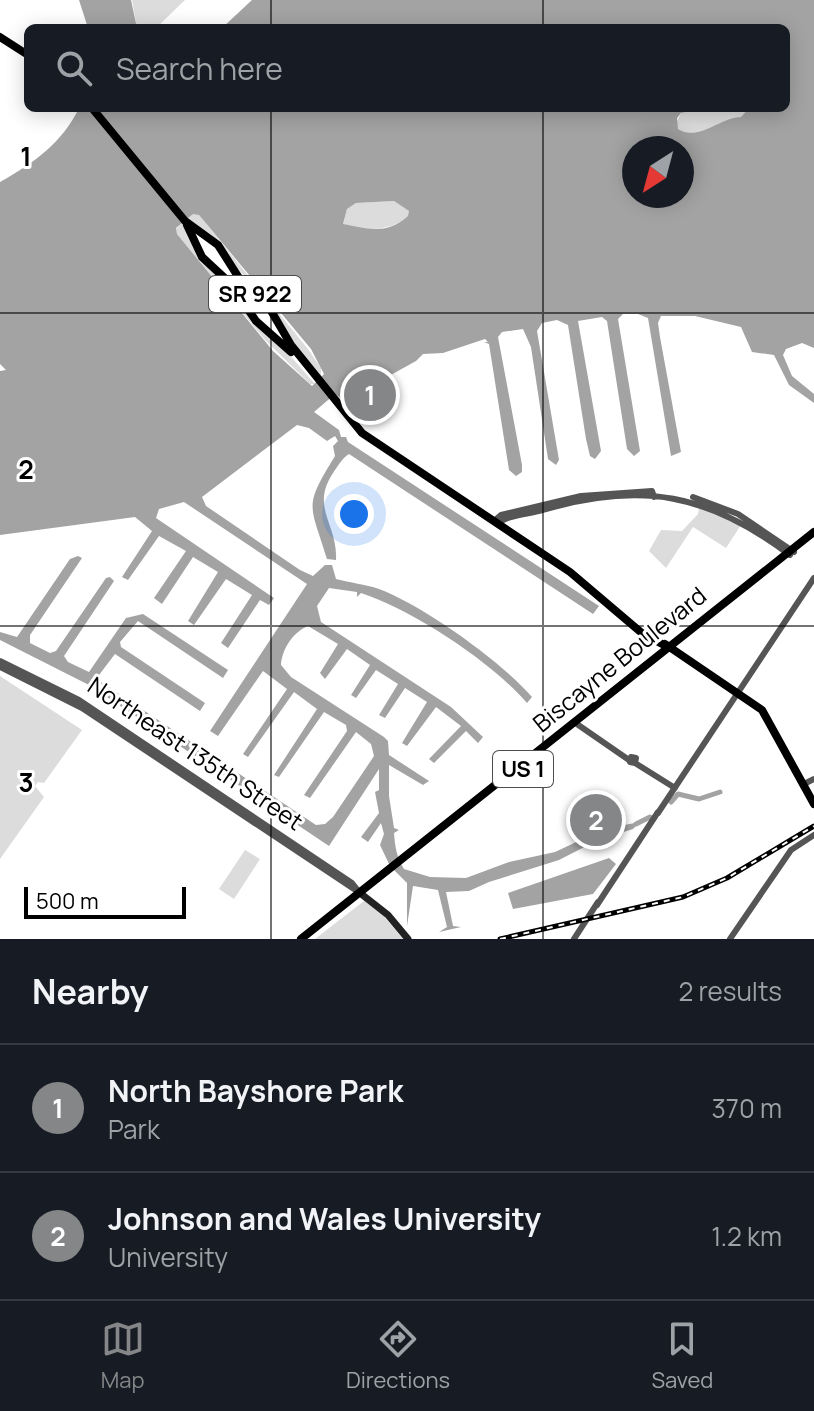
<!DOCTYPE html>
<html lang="en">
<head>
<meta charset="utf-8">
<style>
	body { margin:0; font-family:Manrope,sans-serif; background:#242831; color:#f1f3f6 }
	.compass { position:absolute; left:622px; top:136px; width:72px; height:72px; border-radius:50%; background:#171b24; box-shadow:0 4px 20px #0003; rotate:216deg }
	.scale { position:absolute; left:24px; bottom:20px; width:162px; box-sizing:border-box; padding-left:8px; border:4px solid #000; border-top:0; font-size:22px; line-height:28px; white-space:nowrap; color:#000; -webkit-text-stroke:6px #fff; paint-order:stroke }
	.you { position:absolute; left:354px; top:514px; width:28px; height:28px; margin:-20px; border:6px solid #fff; border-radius:50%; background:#1a73e8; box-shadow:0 0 0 12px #1a73e833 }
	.badge { display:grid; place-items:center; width:52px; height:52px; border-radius:50%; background:#858687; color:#fff; font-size:26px; font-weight:700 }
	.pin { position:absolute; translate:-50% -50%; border:4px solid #fff; box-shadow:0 2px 8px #0006 }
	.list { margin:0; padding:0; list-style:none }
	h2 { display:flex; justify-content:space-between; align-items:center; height:104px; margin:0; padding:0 32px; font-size:34px }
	h2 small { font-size:26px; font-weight:400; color:#9ea1a6 }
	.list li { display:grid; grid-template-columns:52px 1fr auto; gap:24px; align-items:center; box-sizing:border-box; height:128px; padding:0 32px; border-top:2px solid #363941 }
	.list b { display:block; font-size:30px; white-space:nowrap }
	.list p { margin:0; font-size:26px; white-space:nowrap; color:#9ea1a6 }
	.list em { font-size:26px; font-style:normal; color:#9ea1a6 }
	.icon { flex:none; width:44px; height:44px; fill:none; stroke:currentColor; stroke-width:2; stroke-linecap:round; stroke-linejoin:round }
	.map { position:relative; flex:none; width:814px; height:939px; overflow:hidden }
	.search { position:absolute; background:#171b24; box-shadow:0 4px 20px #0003; left:24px; right:24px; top:24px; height:88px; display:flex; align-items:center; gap:20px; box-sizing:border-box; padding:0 28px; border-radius:12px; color:#9ea1a6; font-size:30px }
	.sheet { height:360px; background:#171b24 }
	nav { display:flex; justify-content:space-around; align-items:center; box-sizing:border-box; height:112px; border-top:2px solid #363941; background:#171b24; font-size:22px; color:#9ea1a6 }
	nav a { display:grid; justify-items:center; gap:4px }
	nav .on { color:#858687 }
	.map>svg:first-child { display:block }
	.green { fill:#dcdcdc }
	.water { fill:#a3a3a3; fill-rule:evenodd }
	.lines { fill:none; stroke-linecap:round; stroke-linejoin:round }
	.river { stroke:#a3a3a3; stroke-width:5 }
	.tertiary { stroke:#555; stroke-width:6 }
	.secondary { stroke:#222; stroke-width:7 }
	.primary { stroke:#000; stroke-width:8 }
	.rail-casing { stroke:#000; stroke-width:5 }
	.rail { stroke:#fff; stroke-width:2; stroke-dasharray:6; stroke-linecap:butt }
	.grid { fill:none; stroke:#000; stroke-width:2; stroke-opacity:0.55 }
	.labels { text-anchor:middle; stroke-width:6; stroke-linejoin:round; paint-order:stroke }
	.shield { fill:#fff; stroke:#4c4c4c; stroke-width:2 }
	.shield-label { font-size:22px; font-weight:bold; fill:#000 }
	.street-label { font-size:24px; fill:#000; stroke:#fff }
	.grid-label { font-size:26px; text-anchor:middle; font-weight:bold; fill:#000; stroke:#fff; stroke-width:6; stroke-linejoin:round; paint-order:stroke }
</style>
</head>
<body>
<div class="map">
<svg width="814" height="939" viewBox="0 0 814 939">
	<rect width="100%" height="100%" fill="#fff"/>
	<!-- green -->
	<path class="green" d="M132,0H185L156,28H137Z
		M710,108H749L741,117C722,120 697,141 678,129L676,124L681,113Z
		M394,201L409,211V216C390,232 362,231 343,224L347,209L356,203Z
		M194,213L199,215L308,349L321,368V378L227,254L187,219Z
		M183,222L222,278L315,384H310L266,341L177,234L176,229Z
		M361,374L382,402L356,419L341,400L347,403L370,391L359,378L344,385V381Z
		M699,507L741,525L726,548L693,527L666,568L649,551L661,530L682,531L698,514Z
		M0,676L82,730L44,783L38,782L35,786L44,797L0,859Z
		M245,850L260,859L234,899L219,889Z
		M364,901L382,914L403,939H315Z"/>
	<!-- water -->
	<path class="water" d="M79,0H131L137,28H88Z
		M252,0H814V348L802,343L786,349L783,355L792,376L814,394V403L789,385L774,355L752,352L741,327L695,316H661L658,323L660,337L681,452L671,456L648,318L638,314H623L618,319L640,451L634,456L627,449L607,321L602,317L578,321L601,451L595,459L590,456L586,439L568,325L557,320L542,323L537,331L559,460L556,465L548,459L531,347L523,329L502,332L498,337L522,465V472L516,476L509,470L489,344L484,342H488L485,339L443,353L423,354L416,361L371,386L361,374L344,381L347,385L359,378L370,391L350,404L335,394L314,412L339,430L341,437H346L348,442L599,606L593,614L349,454C342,458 338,466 333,473C310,508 338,524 336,560L327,559C310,503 303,508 335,456L333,446L338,441L335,436L327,441L309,428L297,425L202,497L206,506L300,570L313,576L325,565H332L336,579C350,583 365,584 379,589C424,606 502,662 532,697L527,703C492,662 411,609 361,593L357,597V592L329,588L317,606L321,622L451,707L483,737L478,743L466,731L434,763L429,759L461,726L436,707L407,746L402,743L427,702L405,688L385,718L379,715L398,684L376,670L356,698L351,695L370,665L347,649L325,679L320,673L338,644L308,626C293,632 282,649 281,665L291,677L384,737L388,741L389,755L429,781L423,785L389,765V796L394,828L399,830L394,833C395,847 397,858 404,869L430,877L466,878L509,862L555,852L604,829L640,822L633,829L596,841L559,860L489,882L469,891L446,892L453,926L461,927L439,932L447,927L438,890L413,886L407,926V883L390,866L380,845L384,834L381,823L368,842L361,837L379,813L375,792L379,790V769L329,846L89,685L0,640V632L17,637L70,559L78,556L82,558L30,635V643L50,653L56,651L106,578L110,577L114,581L64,656L68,662L89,672L126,618L143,614L228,670L223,678L138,621L120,642L121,647L205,703L200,711L115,654L99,675L101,682L316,825L325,824L333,817L374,756L371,744L356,732L310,798L304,795L347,731L346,725L324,712L279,777L274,775L317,709L294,692L248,757L243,754L287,689L263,671L218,736L210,731L307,584L184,502L159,509L156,518L274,598L269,605L260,600L228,648L221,643L252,595L226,579L194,625L188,621L218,572L193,557L162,604L154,598L186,551L159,536L128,580L122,577L152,531L135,517L0,535V371L6,370L0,364V182C34,163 62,143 79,108H710L681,113L677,118L678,129C700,142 720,117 741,117L749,108H786V28H222ZM634,148H682V196H634ZM394,201L409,211L408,216C386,236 366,228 343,224L347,209L356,203ZM193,214L199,215L311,349L324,374L312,386L273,351L177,234L176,228Z
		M609,858L616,864L593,894L513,909L508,893Z"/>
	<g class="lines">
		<!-- river -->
		<path class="river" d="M671,802L678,794L699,799L720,792
			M636,824L650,817"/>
		<!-- tertiary -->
		<path class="tertiary" d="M693,497L738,514L794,552
			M494,521L501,515L581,496L652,491L654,497
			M497,524C507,515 530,514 543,510C642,481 709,494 790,555
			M0,661L79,700L352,883L360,893
			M0,667L82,708L360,893
			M574,722L629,760
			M631,757L636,758L635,763L630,762Z
			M635,763L675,788
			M804,784L814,779
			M658,813L814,578
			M597,905L658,812
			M574,939L598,902
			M730,939L791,850L814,835"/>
		<!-- secondary -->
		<path class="secondary" d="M360,893L388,915L408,939"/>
		<!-- primary -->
		<path class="primary" d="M0,37L28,55
			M92,108L185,221L218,245L239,278L270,309L291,345L362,433L570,572L643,634L668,647
			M187,225L202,257L230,283L256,321L291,352
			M665,644L762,710L814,804
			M301,939L814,532"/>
		<!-- rail casing -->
		<g class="rail-casing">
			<path id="rail" d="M500,939L683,897L727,878L814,826"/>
		</g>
		<!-- rail -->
		<use href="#rail" class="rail"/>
	</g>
	<!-- grid -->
	<path class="grid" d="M271,0V28M543,0V28M271,108V939M543,108V939M0,313H814M0,626H814"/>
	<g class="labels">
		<!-- shield labels -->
		<g class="shield">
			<rect x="209" y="276" width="92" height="36" rx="6"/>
			<rect x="493" y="751" width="60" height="36" rx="6"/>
		</g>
		<g class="shield-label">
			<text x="255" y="302">SR 922</text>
			<text x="523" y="777">US 1</text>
		</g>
		<!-- street labels -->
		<g class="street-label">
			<text transform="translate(620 660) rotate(-39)" y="8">Biscayne Boulevard</text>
			<text transform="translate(195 754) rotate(34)" y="8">Northeast 135th Street</text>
		</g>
	</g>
	<g class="grid-label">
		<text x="26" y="166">1</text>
		<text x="26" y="479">2</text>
		<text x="26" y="792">3</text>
	</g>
</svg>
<svg class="compass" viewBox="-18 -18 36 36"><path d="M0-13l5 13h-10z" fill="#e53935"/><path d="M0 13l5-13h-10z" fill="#9ea1a6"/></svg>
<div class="scale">500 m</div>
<div class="you"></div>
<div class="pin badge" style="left:370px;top:395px">1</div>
<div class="pin badge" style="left:596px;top:820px">2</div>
<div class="search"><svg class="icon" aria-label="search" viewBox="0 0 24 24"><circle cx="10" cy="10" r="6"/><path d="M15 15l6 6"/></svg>Search here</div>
</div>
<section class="sheet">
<h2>Nearby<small>2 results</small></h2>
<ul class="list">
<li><span class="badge">1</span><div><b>North Bayshore Park</b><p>Park</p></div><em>370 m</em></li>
<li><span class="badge">2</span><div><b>Johnson and Wales University</b><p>University</p></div><em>1.2 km</em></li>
</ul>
</section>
<nav>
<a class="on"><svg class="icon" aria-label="map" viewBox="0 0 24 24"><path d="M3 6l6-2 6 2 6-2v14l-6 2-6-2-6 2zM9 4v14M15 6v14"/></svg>Map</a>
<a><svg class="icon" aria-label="directions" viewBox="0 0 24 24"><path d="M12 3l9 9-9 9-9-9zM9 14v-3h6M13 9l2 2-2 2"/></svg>Directions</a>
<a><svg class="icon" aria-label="saved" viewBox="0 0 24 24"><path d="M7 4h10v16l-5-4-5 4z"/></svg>Saved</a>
</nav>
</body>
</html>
